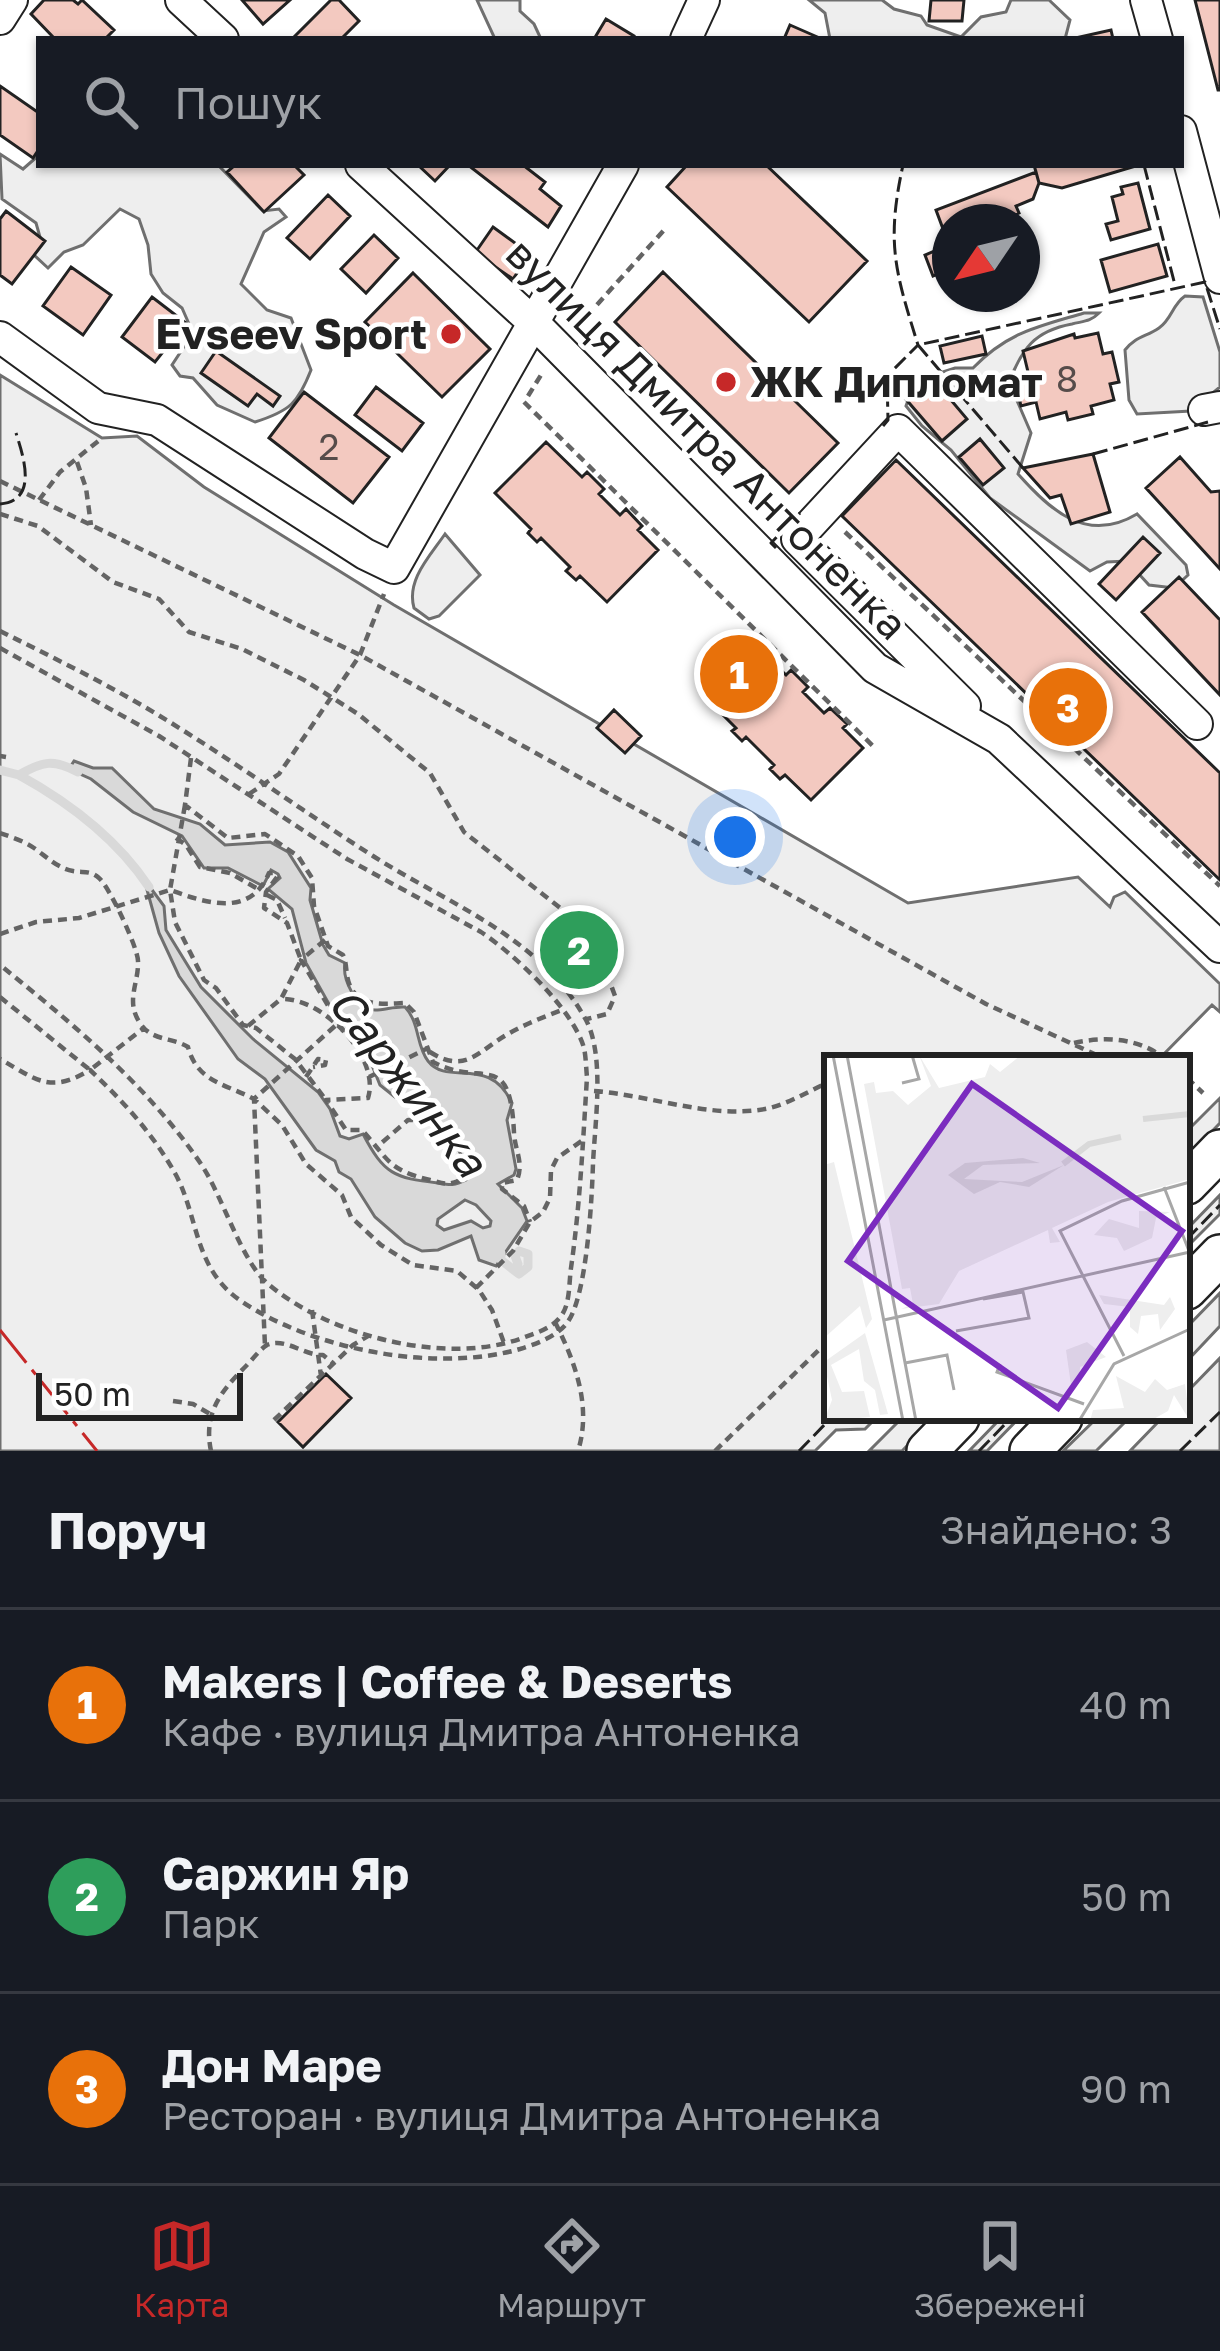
<!DOCTYPE html>
<html lang="uk">
<head>
<meta charset="utf-8">
<style>
	body { margin:0; font-family:"Golos Text",sans-serif; background:#20242c; color:#f1f3f6 }
	.compass { position:absolute; left:932px; top:204px; width:108px; height:108px; border-radius:50%; background:#171b24; box-shadow:0 3px 9px #0004; rotate:235deg }
	.scale { position:absolute; left:36px; bottom:30px; width:207px; box-sizing:border-box; padding-left:12px; border:6px solid #222; border-top:0; font-size:33px; line-height:42px; white-space:nowrap; color:#222; -webkit-text-stroke:9px #fff; paint-order:stroke }
	.you { position:absolute; left:735px; top:837px; width:42px; height:42px; margin:-30px; border:9px solid #fff; border-radius:50%; background:#1a73e8; box-shadow:0 0 0 18px #1a73e833 }
	.badge { display:grid; place-items:center; width:78px; height:78px; border-radius:50%; background:#c62828; color:#fff; font-size:39px; font-weight:700 }
	.pin { position:absolute; translate:-50% -50%; border:6px solid #fff; box-shadow:0 3px 12px #0006 }
	.list { margin:0; padding:0; list-style:none }
	h2 { display:flex; justify-content:space-between; align-items:center; height:156px; margin:0; padding:0 48px; font-size:51px }
	h2 small { font-size:39px; font-weight:400; color:#9ea1a6 }
	.list li { display:grid; grid-template-columns:78px 1fr auto; gap:36px; align-items:center; box-sizing:border-box; height:192px; padding:0 48px; border-top:3px solid #363941 }
	.list b { display:block; font-size:45px; white-space:nowrap }
	.list p { margin:0; font-size:39px; white-space:nowrap; color:#9ea1a6 }
	.list em { font-size:39px; font-style:normal; color:#9ea1a6 }
	.icon { flex:none; width:66px; height:66px; fill:none; stroke:currentColor; stroke-width:2; stroke-linecap:round; stroke-linejoin:round }
	.map { position:relative; flex:none; width:1220px; height:1451px; overflow:hidden }
	.search { position:absolute; background:#171b24; box-shadow:0 3px 9px #0004; left:36px; right:36px; top:36px; height:132px; display:flex; align-items:center; gap:30px; box-sizing:border-box; padding:0 42px; border-radius:0px; color:#9ea1a6; font-size:45px }
	.sheet { height:732px; background:#171b24 }
	nav { display:flex; justify-content:space-around; align-items:center; box-sizing:border-box; height:168px; border-top:3px solid #363941; background:#171b24; font-size:33px; color:#9ea1a6 }
	nav a { display:grid; justify-items:center; gap:6px }
	nav .on { color:#c62828 }
	.map>svg:first-child { display:block }
	.green { fill:#eee; stroke:#6f6f6f; stroke-width:3 }
	.water { fill:#d9d9d9; stroke:#6f6f6f; stroke-width:3; fill-rule:evenodd }
	.lines { fill:none; stroke-linecap:round; stroke-linejoin:round }
	.stream { stroke:#d9d9d9; stroke-width:9 }
	.building { fill:#f3c9c0; stroke:#222; stroke-width:3 }
	.minor-casing { stroke:#222; stroke-width:34 }
	.major-casing { stroke:#222; stroke-width:44 }
	.path { stroke:#646464; stroke-width:4.5; stroke-dasharray:9 6; stroke-linecap:butt }
	.minor { stroke:#fff; stroke-width:30 }
	.major { stroke:#fff; stroke-width:39 }
	.fence { stroke:#222; stroke-width:3; stroke-dasharray:15 6; stroke-linecap:butt }
	.power { stroke:#c62828; stroke-width:3; stroke-dasharray:42 9 6 9; stroke-linecap:butt }
	.poi-dot { fill:#c62828; stroke:#fff; stroke-width:4.5 }
	.labels { text-anchor:middle; stroke-width:9; stroke-linejoin:round; paint-order:stroke }
	.number-label { font-size:36px; fill:#564c4a }
	.poi-label { font-size:42px; font-weight:bold; fill:#222; stroke:#fff; text-anchor:end }
	.street-label { font-size:42px; fill:#222; stroke:#fff }
	.water-label { font-size:45px; font-style:italic; fill:#222; stroke:#fff }
	.inset-river { fill:none; stroke:#d9d9d9; stroke-width:6 }
	.inset-road { fill:none; stroke:#a7a7a7; stroke-width:3 }
	.view { fill:#7b2cbf; fill-opacity:0.15; stroke:#7b2cbf; stroke-width:6 }
	.inset-edge { fill:none; stroke:#222; stroke-width:6 }
</style>
</head>
<body>
<div class="map">
<svg width="1220" height="1451" viewBox="0 0 1220 1451">
	<rect width="100%" height="100%" fill="#fff"/>
	<!-- green -->
	<path class="green" d="M477,0H520V11L534,24L541,39H495Z
		M809,0H882L894,9L921,16L927,25L961,37L981,17L1006,12L1011,0H1049L1070,20L1065,39H830L825,13Z
		M0,154L23,169L39,155V165H218L263,211L279,209L286,217L264,232L241,284L267,310L291,318L311,370C298,403 290,411 255,422L217,405L193,378L180,376L172,365L193,333L182,308L163,293L151,274L148,245L139,219L120,209L83,245L64,252L48,268L34,255L40,237L36,223L2,199Z
		M1185,296L1203,297L1220,352V387L1191,411L1137,414L1129,400L1125,350C1136,336 1146,337 1159,328C1172,319 1172,305 1185,296Z
		M1084,313H1099C1090,322 1084,321 1072,324C1034,331 1022,349 1009,382L1031,433L1018,474C1051,511 1087,544 1137,514L1186,565L1188,575L1174,588L1149,585L1127,561L1107,562L1090,571L990,498L951,450L922,426L906,406L915,381L955,368H973C1008,332 1037,327 1084,313Z
		M0,375L102,438L137,436L204,487L394,605L908,903L1078,877L1110,907L1114,897L1125,892L1220,984V1012L1212,1005L1160,1058H827V1418H876L865,1429L836,1430L815,1451H0Z
		M445,534L480,575L439,616L429,619L414,608C406,580 430,556 445,534Z
		M1220,1098V1123L1187,1157V1131Z
		M1220,1195V1214L1187,1247V1229Z
		M1220,1293V1326L1187,1361V1327Z
		M1220,1358V1451H1130L1162,1418H1187V1392Z
		M902,1418H934L902,1451H869Z
		M1001,1418H1019L987,1451H969Z
		M1097,1418H1129L1096,1451H1063Z"/>
	<!-- water -->
	<path class="water" d="M74,761L93,768H112L154,809L200,824L225,845L270,842L288,852L311,888L310,900L323,945L329,955L345,963C342,979 356,1009 375,1010C385,1010 395,1006 405,1007C420,1023 416,1046 428,1061C448,1087 489,1054 512,1103L507,1120L516,1169L514,1175L498,1184L522,1208L527,1221L496,1266L479,1260L471,1236L438,1250L422,1251L405,1243L375,1217L351,1179L339,1172L335,1161L316,1150L265,1079L238,1059L179,976L159,933L144,879L164,906L166,930L201,987L253,1039L318,1092L330,1109L340,1136L349,1139L363,1134C384,1174 394,1178 438,1183C450,1185 454,1186 466,1180C469,1156 446,1127 423,1120L414,1100L395,1097L380,1085L365,1048L343,1029L306,963L292,909L268,889L280,878L278,874L271,870L263,886L228,868H204L182,836L133,812L91,779L69,769ZM465,1200L476,1205L491,1221L490,1226L483,1228L471,1221L444,1230L437,1225L438,1219Z"/>
	<g class="lines">
		<!-- stream -->
		<path class="stream" d="M0,770L19,775C43,761 53,759 78,772
			M19,775C70,803 117,839 149,887
			M501,1253V1260L519,1274L528,1267V1254L519,1251L515,1256L518,1264"/>
	</g>
	<!-- building -->
	<path class="building" d="M44,0H73L78,4L82,0L114,30L105,39H55L31,14Z
		M242,0H290L263,24Z
		M331,0H339L359,21L341,39H292Z
		M931,0H964L962,21H929Z
		M1195,0H1220V90H1218Z
		M606,19L634,36L633,39H594Z
		M790,25L822,39H784Z
		M1111,30L1113,39H1071Z
		M0,86L39,113V149L33,158L0,135Z
		M235,165H294L304,175L264,212L227,172Z
		M418,165H450L435,181Z
		M468,165H523L545,182L540,189L561,206L548,227Z
		M687,165H766L867,261L809,322L667,187Z
		M1034,165H1139L1062,188L1039,183Z
		M1036,172L1039,183L1033,199L1016,206L1019,213L1008,218L1010,222H950V269L933,276L925,255L949,245L936,210Z
		M1138,183L1150,229L1111,240L1106,224L1118,221L1112,197L1123,194L1121,187Z
		M328,195L350,216L310,259L287,238Z
		M6,211L45,241L12,284L0,275V219Z
		M493,227L530,254L513,279L475,253Z
		M374,235L398,258L366,293L341,269Z
		M1158,244L1167,276L1110,292L1101,260Z
		M71,267L111,295L83,335L43,306Z
		M663,272L838,443L789,493L615,322Z
		M413,273L490,349L442,397L365,322Z
		M152,297L186,323L155,362L122,337Z
		M1098,333L1103,354L1112,352L1119,382L1110,384L1114,400L1091,406L1093,414L1068,420L1066,412L1040,419L1036,402L1021,406L1014,376L1028,372L1023,351L1074,334L1075,338Z
		M982,336L986,354L944,363L940,346Z
		M216,351L280,396L273,406L257,394L248,406L201,373Z
		M929,374L967,419L942,441L904,397Z
		M376,387L423,423L402,451L355,415Z
		M304,392L389,457L353,503L269,438Z
		M980,439L1004,468L983,485L959,457Z
		M546,442L582,477L587,472L604,489L599,494L620,515L626,509L642,526L638,530L658,550L607,602L580,576L576,580L566,571L570,567L541,538L537,542L528,533L531,529L495,493Z
		M1093,454L1110,512L1071,524L1061,495L1050,498L1023,468Z
		M1180,457L1211,492L1220,491V569L1146,488Z
		M896,460L1220,773V880L842,516Z
		M1143,537L1160,553L1116,600L1099,584Z
		M1179,577L1220,620V695L1142,612Z
		M750,640L786,675L791,670L808,687L803,692L824,713L830,708L847,724L843,728L863,748L811,800L785,775L780,779L770,769L774,765L746,737L742,741L732,731L736,728L700,692Z
		M614,710L641,736L625,753L597,728Z
		M326,1374L351,1398L303,1447L278,1422Z"/>
	<g class="lines">
		<!-- minor casing -->
		<g class="minor-casing">
			<path id="minor" d="M181,0L223,39
				M1146,0L1157,39
				M0,19L12,0
				M686,39L704,0
				M1181,131L1220,278
				M361,165L535,324L875,668L999,739L1220,947
				M0,337L98,408L157,420L365,554L394,568L623,165
				M1204,410L1220,407
				M965,706L797,539L898,430L1197,724"/>
		</g>
		<!-- major casing -->
		<g class="major-casing">
			<path id="major" d="M1187,1184L1220,1150
				M1187,1289L1220,1255
				M927,1451L959,1418
				M1030,1451L1062,1418"/>
		</g>
		<!-- path -->
		<path class="path" d="M577,327L665,229
			M528,396L541,375
			M524,402L875,748
			M77,462L86,488L91,525
			M0,481L360,655L986,1004L1103,1058
			M39,500L60,472L102,438
			M0,514L38,526L113,582L159,599L189,632L242,649L304,680L358,714L430,773L464,832L564,911L607,974L615,996L607,1014L587,1019
			M845,532L1220,886
			M0,631C56,659 115,688 168,721C238,764 304,812 373,856C448,904 540,936 586,1020C605,1056 595,1122 593,1163C592,1198 587,1297 567,1323C556,1337 536,1344 520,1349C436,1373 313,1350 241,1301C194,1269 199,1219 176,1175C154,1135 123,1101 90,1070C50,1094 37,1080 0,1059
			M0,648L159,736L347,859L481,932C514,954 573,1009 584,1048C586,1057 586,1068 587,1077C583,1141 580,1205 571,1268C569,1282 570,1301 563,1313C555,1327 539,1332 525,1337C448,1367 328,1336 267,1283C242,1262 222,1195 201,1164C148,1086 73,1024 0,965
			M0,756L6,757
			M191,758L185,805L228,838L265,834L298,856L312,878L314,906L328,946L343,955C346,961 346,968 347,975C352,1008 380,1004 405,1003L414,1012L433,1062C484,1089 510,1047 514,1133C515,1151 524,1162 517,1180L502,1183V1189L524,1206L530,1222
			M249,794L279,774L360,655L384,594
			M185,805L170,890C206,903 250,918 269,873H274L277,877L266,892L264,908L287,923L301,960L281,999C322,997 381,1057 368,1098L326,1100L346,1130H362C389,1160 388,1170 430,1180C442,1183 447,1186 458,1181C456,1152 442,1119 408,1120L378,1146
			M0,833C11,837 24,841 34,848C47,857 57,868 73,871C84,873 90,870 99,878C109,886 138,948 138,961C139,983 125,1001 140,1023C151,1041 172,1037 188,1047C197,1082 226,1084 254,1099L265,1346
			M176,838L186,845L200,867L230,873L258,889
			M267,895L277,900L285,918
			M0,934L36,922L79,918L170,890L175,922L204,980L216,988L243,1025L256,1028L295,1059L326,1100
			M325,940L301,960L343,1031
			M0,997L90,1070L144,1028
			M248,1026L281,999
			M335,1026L254,1099L282,1125L306,1164L342,1195L351,1217L381,1245L413,1265L457,1271L479,1290L492,1310L504,1343
			M1074,1043C1105,1036 1139,1038 1164,1058
			M430,1052C466,1075 479,1050 508,1034C525,1024 544,1017 562,1010
			M306,1077L318,1059L326,1060L325,1065L313,1067
			M369,1077L426,1049
			M1187,1078L1203,1093
			M594,1091C650,1095 709,1119 765,1109C786,1105 807,1092 827,1083
			M1187,1104L1191,1106
			M476,1288L513,1251L530,1222L543,1212L550,1198L551,1170L557,1158L583,1140
			M312,1310L321,1376
			M555,1322C575,1362 592,1406 578,1451
			M173,1401L193,1404L210,1414
			M274,1420L353,1345L368,1336
			M211,1451C203,1413 221,1391 246,1366C252,1360 260,1349 267,1345C286,1337 304,1356 323,1355L334,1364
			M715,1451L827,1342"/>
		<!-- minor -->
		<use href="#minor" class="minor"/>
		<!-- major -->
		<use href="#major" class="major"/>
		<!-- fence -->
		<path class="fence" d="M1144,165L1176,289
			M883,426L888,420L887,376L918,345C895,271 886,243 903,165
			M1093,454L1208,422
			M1023,468L918,345L1205,282L1220,329
			M0,504C38,501 24,458 16,433
			M776,548L771,543L800,513
			M1187,1239L1220,1205
			M799,1451L831,1418
			M979,1451L1011,1418
			M1180,1451L1220,1412"/>
		<!-- power -->
		<path class="power" d="M0,1330L97,1451"/>
	</g>
	<!-- markers -->
	<g class="poi-dot">
		<circle cx="451" cy="334" r="12"/>
		<circle cx="726" cy="382" r="12"/>
	</g>
	<g class="labels">
		<!-- number labels -->
		<g class="number-label">
			<text x="1067" y="392">8</text>
			<text x="329" y="460">2</text>
		</g>
		<!-- poi labels -->
		<g class="poi-label">
			<text x="427" y="349">Evseev Sport</text>
			<text x="750" y="397" text-anchor="start">ЖК Дипломат</text>
		</g>
		<!-- street labels -->
		<g class="street-label">
			<text transform="translate(707 439) rotate(45)" y="15">вулиця Дмитра Антоненка</text>
		</g>
		<!-- water labels -->
		<g class="water-label">
			<text transform="translate(408 1082) rotate(52)" y="16">Саржинка</text>
		</g>
	</g>
	<!-- overview -->
	<g transform="translate(824 1055)">
		<rect width="366" height="366" fill="#fff"/>
		<path d="M95,0L115,33L161,22L166,9L176,17L197,0H366V124L284,147L228,173L236,187L226,188L224,175L135,216L115,249L77,254L89,249L86,233L78,234L40,29L50,27L52,38L69,36L84,50L107,31ZM10,107L48,264L42,273L36,251L0,283V110ZM315,156L346,157L332,163L328,183L300,196L293,183L270,180L285,164L315,173ZM275,240L340,250L346,242L351,254L336,275L334,259L317,261L314,279L306,272V252L280,249ZM41,278L64,359L56,360L51,335L40,326L35,294L7,310L18,337L40,336L46,362L0,366L8,345L0,307ZM263,287L282,302L256,312L255,328L247,330L242,295ZM292,321L321,337L331,324L343,335L361,329L366,366L350,340L344,356L326,366H266L269,355L300,353Z" fill="#eee"/>
		<path d="M199,103L216,108L159,110L140,124L198,127L240,110L205,132L176,127L150,139L124,120L141,108Z" fill="#d9d9d9"/>
		<path class="inset-river" d="M319,64L366,59M239,109L265,89L297,82"/>
		<path class="inset-road" d="M9,0L79,366M23,0L92,366M78,28L95,24L88,0M340,132L365,196M60,265L366,197M132,276L205,263L199,237L159,244M300,301L236,176L298,146L366,127M81,308L123,300L130,335M176,309L173,317L260,349M255,366L290,309L366,274"/>
		<path class="view" d="M148,29L358,176L234,353L24,206Z"/>
		<rect width="366" height="366" class="inset-edge"/>
	</g>
</svg>
<svg class="compass" viewBox="-18 -18 36 36"><path d="M0-13l5 13h-10z" fill="#e53935"/><path d="M0 13l5-13h-10z" fill="#9ea1a6"/></svg>
<div class="scale">50 m</div>
<div class="you"></div>
<div class="pin badge" style="left:739px;top:674px;background:#e8710a">1</div>
<div class="pin badge" style="left:579px;top:950px;background:#2e9e5b">2</div>
<div class="pin badge" style="left:1068px;top:707px;background:#e8710a">3</div>
<div class="search"><svg class="icon" aria-label="search" viewBox="0 0 24 24"><circle cx="10" cy="10" r="6"/><path d="M15 15l6 6"/></svg>Пошук</div>
</div>
<section class="sheet">
<h2>Поруч<small>Знайдено: 3</small></h2>
<ul class="list">
<li><span class="badge" style="background:#e8710a">1</span><div><b>Makers | Coffee &amp; Deserts</b><p>Кафе · вулиця Дмитра Антоненка</p></div><em>40 m</em></li>
<li><span class="badge" style="background:#2e9e5b">2</span><div><b>Саржин Яр</b><p>Парк</p></div><em>50 m</em></li>
<li><span class="badge" style="background:#e8710a">3</span><div><b>Дон Маре</b><p>Ресторан · вулиця Дмитра Антоненка</p></div><em>90 m</em></li>
</ul>
</section>
<nav>
<a class="on"><svg class="icon" aria-label="map" viewBox="0 0 24 24"><path d="M3 6l6-2 6 2 6-2v14l-6 2-6-2-6 2zM9 4v14M15 6v14"/></svg>Карта</a>
<a><svg class="icon" aria-label="directions" viewBox="0 0 24 24"><path d="M12 3l9 9-9 9-9-9zM9 14v-3h6M13 9l2 2-2 2"/></svg>Маршрут</a>
<a><svg class="icon" aria-label="saved" viewBox="0 0 24 24"><path d="M7 4h10v16l-5-4-5 4z"/></svg>Збережені</a>
</nav>
</body>
</html>
